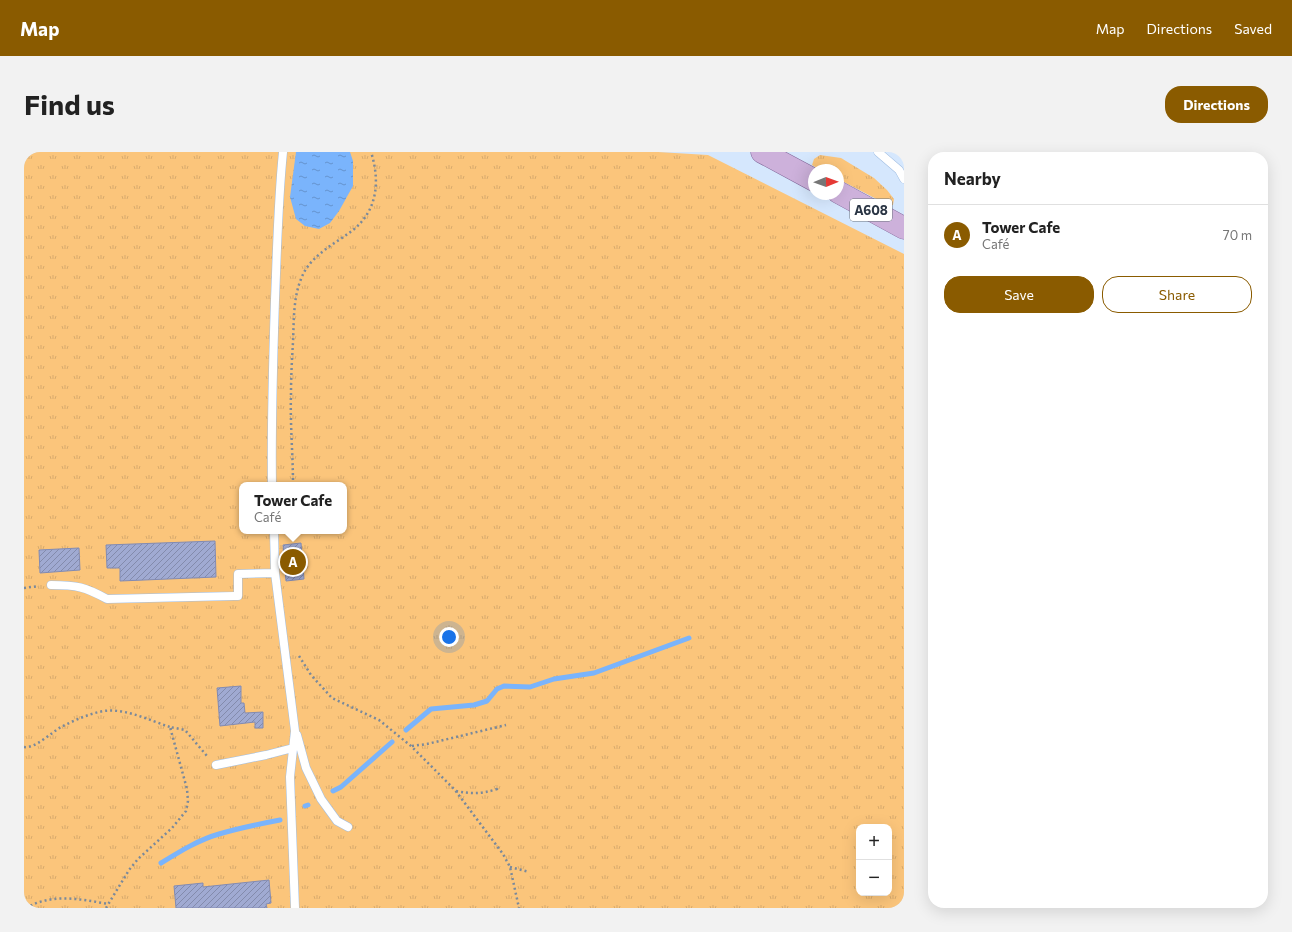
<!DOCTYPE html>
<html lang="en">
<head>
<meta charset="utf-8">
<style>
	body { margin:0; font-family:Commissioner,sans-serif; background:#f2f2f2; color:#222 }
	.controls { position:absolute; right:12px; bottom:12px; display:grid; overflow:hidden; border-radius:8px; box-shadow:0 4px 16px #0002 }
	.controls button { width:36px; height:36px; display:grid; place-items:center; padding:0; border:0; border-bottom:1px solid #e0e0e0; background:#fff; color:#222; font:20px sans-serif }
	.compass { position:absolute; left:784px; top:12px; width:36px; height:36px; border-radius:50%; background:#fff; box-shadow:0 4px 16px #0002; rotate:89deg }
	.you { position:absolute; left:425px; top:485px; width:14px; height:14px; margin:-10px; border:3px solid #fff; border-radius:50%; background:#1a73e8; box-shadow:0 0 0 6px #1a73e833 }
	.badge { display:grid; place-items:center; width:26px; height:26px; border-radius:50%; background:#8a5b00; color:#fff; font-size:13px; font-weight:700 }
	.pin { position:absolute; translate:-50% -50%; border:2px solid #fff; box-shadow:0 1px 4px #0006 }
	.popup { position:absolute; left:215px; top:330px; width:108px; height:52px; box-sizing:border-box; display:grid; place-content:center; border-radius:8px; background:#fff; filter:drop-shadow(0 1px 3px #0005); font-size:13px; white-space:nowrap; color:#767676 }
	.popup b { font-size:15px; color:#222 }
	.popup::after { content:''; position:absolute; left:50%; top:100%; margin-left:-8px; border:8px solid transparent; border-top-color:#fff }
	.list { margin:0; padding:0; list-style:none }
	h2 { display:flex; justify-content:space-between; align-items:center; height:52px; margin:0; padding:0 16px; font-size:17px }
	h2 small { font-size:13px; font-weight:400; color:#767676 }
	.list li { display:grid; grid-template-columns:26px 1fr auto; gap:12px; align-items:center; box-sizing:border-box; height:60px; padding:0 16px; border-top:1px solid #e0e0e0 }
	.list b { display:block; font-size:15px; white-space:nowrap }
	.list p { margin:0; font-size:13px; white-space:nowrap; color:#767676 }
	.list em { font-size:13px; font-style:normal; color:#767676 }
	.actions { display:flex; gap:8px; padding:12px 16px }
	.actions a { flex:1; padding:9px 0; border:1px solid #8a5b00; border-radius:16px; text-align:center; font-size:14px; color:#8a5b00 }
	.actions .main { background:#8a5b00; color:#fff }
	.map { position:relative; flex:none; width:880px; height:756px; overflow:hidden; border-radius:16px }
	header { display:flex; align-items:center; gap:24px; box-sizing:border-box; height:56px; padding:0 20px; background:#8a5b00; color:#fff }
	header strong { font-size:19px }
	nav { display:flex; gap:22px; margin-inline-start:auto; font-size:14px }
	.intro { display:flex; align-items:center; justify-content:space-between; box-sizing:border-box; height:96px; padding:0 24px }
	h1 { margin:0; font-size:28px }
	.button { padding:10px 18px; border-radius:16px; background:#8a5b00; color:#fff; font-size:14px; font-weight:700 }
	main { display:flex; gap:24px; padding:0 24px }
	aside { flex:1; background:#fff; border-radius:16px; box-shadow:0 4px 16px #0002 }
	.map>svg:first-child { display:block }
	.grass { fill:url(#grass-tufts); fill-rule:evenodd }
	.water { fill:url(#water-ripples) }
	.lines { fill:none; stroke-linecap:round; stroke-linejoin:round }
	.stream { stroke:#7ab4fc; stroke-width:5 }
	.building { fill:url(#building-hatch); stroke:#828bb3 }
	.service-casing { stroke:#a1bee2; stroke-width:9 }
	.primary-casing { stroke:#7e6497; stroke-width:23 }
	.path { stroke:#7a899b; stroke-width:2.5; stroke-dasharray:2 3; stroke-linecap:butt }
	.service { stroke:#fff; stroke-width:8 }
	.primary { stroke:#cdb1db; stroke-width:22 }
	.labels { text-anchor:middle; stroke-width:4; stroke-linejoin:round; paint-order:stroke }
	.shield { fill:#fff; stroke:#6a727c; stroke-width:1 }
	.shield-label { font-size:13px; font-weight:bold; fill:#2a3544 }
</style>
</head>
<body>
<header>
<strong>Map</strong>
<nav><a>Map</a><a>Directions</a><a>Saved</a></nav>
</header>
<div class="intro"><h1>Find us</h1><a class="button">Directions</a></div>
<main>
<div class="map">
<svg width="880" height="756" viewBox="0 0 880 756">
	<defs>
		<pattern id="grass-tufts" width="24" height="20" patternUnits="userSpaceOnUse"><rect width="24" height="20" fill="#fbc57b"/><path d="M3 7l-1-3M5 7V3M7 7l1-3M15 17l-1-3M17 17v-4M19 17l1-3" fill="none" stroke="#d7aa6c"/></pattern>
		<pattern id="water-ripples" width="26" height="14" patternUnits="userSpaceOnUse"><rect width="26" height="14" fill="#7ab4fc"/><path d="M2 4q2-2 4 0t4 0M15 11q2-2 4 0t4 0" fill="none" stroke="#6493ce"/></pattern>
		<pattern id="building-hatch" width="6" height="6" patternUnits="userSpaceOnUse"><rect width="6" height="6" fill="#a0aad2"/><path d="M-1 1l2-2M0 6l6-6M5 7l2-2" fill="none" stroke="#838bac"/></pattern>
	</defs>
	<rect width="100%" height="100%" fill="#d5e7fd"/>
	<!-- grass -->
	<path class="grass" d="M0,0H634L684,3L880,102V756H0ZM218,333H320V379H218ZM835,675H865V741H835Z
		M796,3L817,6L850,26L863,38L870,47L869,53H864L814,27V18C804,18 796,19 788,13L790,7Z"/>
	<!-- water -->
	<path class="water" d="M272,0H326L329,9V34L315,59L306,71L295,77L281,74L272,67L266,45Z"/>
	<g class="lines">
		<!-- stream -->
		<path class="stream" d="M382,578L407,557L450,553L463,549L473,537L480,534L506,535L530,527L570,521L665,486
			M309,639L317,635L368,590
			M281,654L284,653
			M137,711C155,700 174,688 195,682C215,676 235,672 256,668"/>
	</g>
	<!-- building -->
	<path class="building" d="M191,389L192,425L96,429V416H83L82,393Z
		M277,391L280,427L262,429L259,393Z
		M55,396L56,418L16,421L15,398Z
		M217,534V551H220L221,561L239,560V576H231V570L196,574L193,536Z
		M245,728L247,751L242,752L243,756H152L150,734L179,731V735Z"/>
	<g class="lines">
		<!-- service casing -->
		<g class="service-casing">
			<path id="service" d="M854,0L875,18L880,27
				M248,333C247,271 249,210 251,148C253,99 254,49 259,0
				M250,379L251,421L271,579L266,625L271,756
				M27,433C53,433 61,435 83,447L210,444H214V422L251,421
				M273,583L282,616L297,647L313,669L324,675
				M192,613L242,603L269,596"/>
		</g>
		<!-- primary casing -->
		<g class="primary-casing">
			<path id="primary" d="M738,0L790,28
				M814,40L880,76"/>
		</g>
		<!-- path -->
		<path class="path" d="M269,333C269,303 266,272 267,242C267,224 268,207 269,190C270,169 269,147 277,127C286,103 311,92 329,78C354,58 356,28 347,0
			M0,436L15,434
			M275,504L287,523L308,546L355,568L387,594L431,638L479,702L486,715L495,756
			M388,594L403,592L482,573
			M0,595C11,597 28,580 37,575C49,569 62,563 75,560C98,554 124,568 146,575
			M432,639C447,642 458,642 473,637L471,634
			M486,715L505,720
			M2,756C28,741 56,747 84,752
			M82,756L105,718L114,707L148,676L162,659L164,649L163,637L146,575L161,578L183,604"/>
		<!-- service -->
		<use href="#service" class="service"/>
		<!-- primary -->
		<use href="#primary" class="primary"/>
	</g>
	<g class="labels">
		<!-- shield labels -->
		<rect class="shield" x="826" y="47" width="42" height="22" rx="3"/>
		<g class="shield-label">
			<text x="847" y="63">A608</text>
		</g>
	</g>
</svg>
<div class="controls">
<button>+</button>
<button>−</button>
</div>
<svg class="compass" viewBox="-18 -18 36 36"><path d="M0-13l5 13h-10z" fill="#e53935"/><path d="M0 13l5-13h-10z" fill="#767676"/></svg>
<div class="you"></div>
<div class="pin badge" style="left:269px;top:410px">A</div>
<div class="popup"><b>Tower Cafe</b>Café</div>
</div>
<aside>
<h2>Nearby<small></small></h2>
<ul class="list">
<li><span class="badge">A</span><div><b>Tower Cafe</b><p>Café</p></div><em>70 m</em></li>
</ul>
<div class="actions"><a class="main">Save</a><a>Share</a></div>
</aside>
</main>
</body>
</html>
